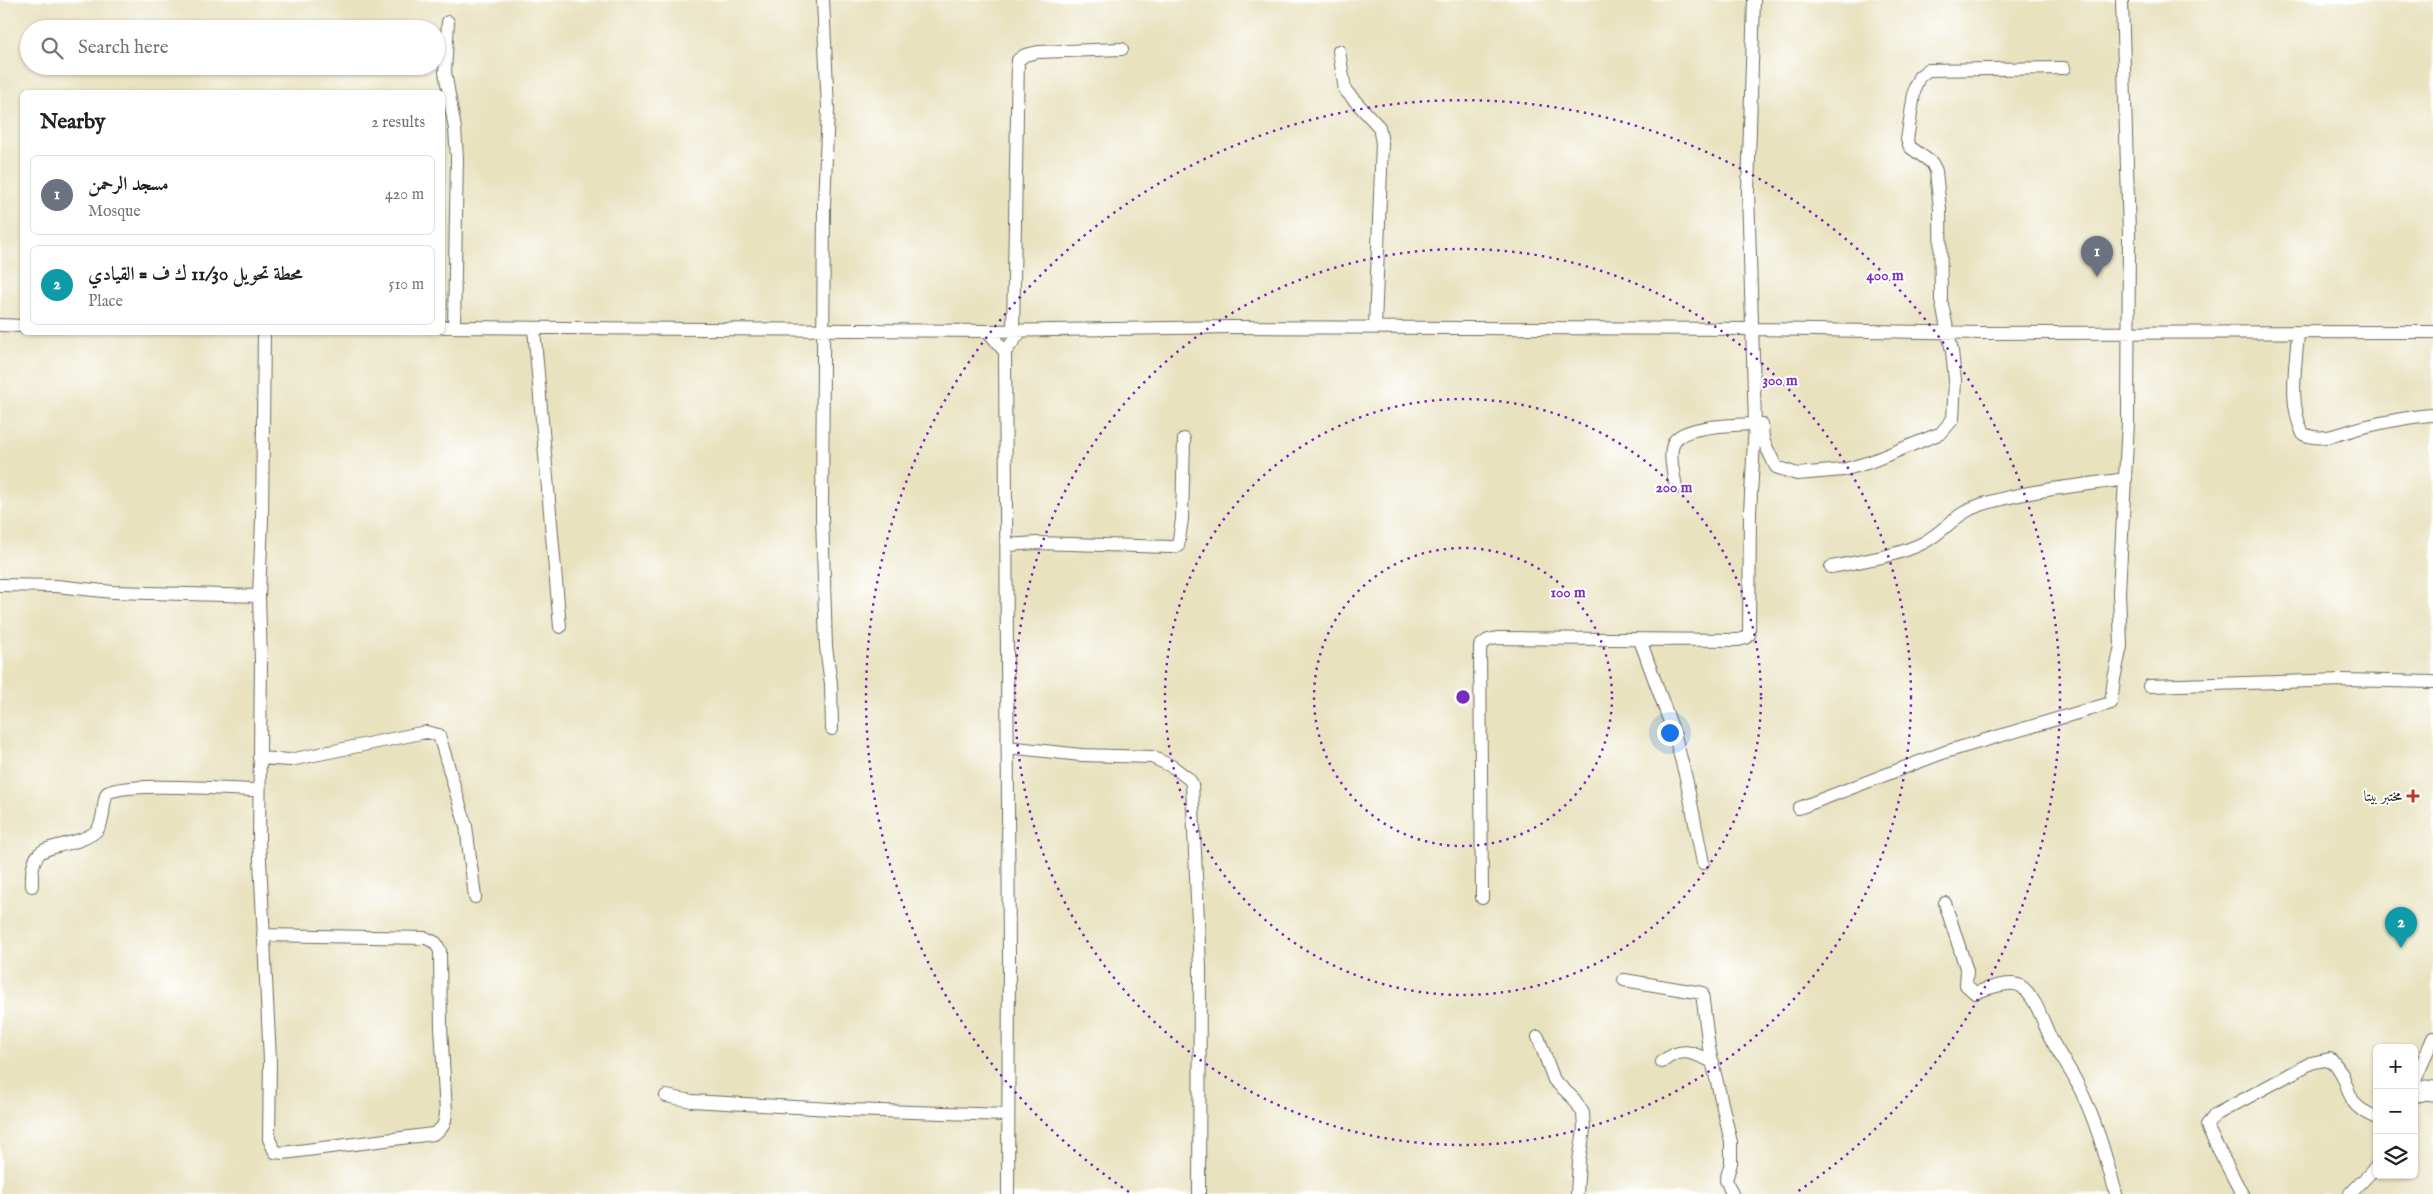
<!DOCTYPE html>
<html lang="en">
<head>
<meta charset="utf-8">
<style>
	body { margin:0; font-family:"IM FELL English",Amiri,serif; background:#f2f2f2; color:#202124 }
	.controls { position:absolute; right:15px; bottom:15px; display:grid; overflow:hidden; border-radius:8px; box-shadow:0 1px 4px #0004 }
	.controls button { width:45px; height:45px; display:grid; place-items:center; padding:0; border:0; border-bottom:1px solid #e0e0e0; background:#fff; color:#202124; font:25px sans-serif }
	.you { position:absolute; left:1669px; top:732px; width:18px; height:18px; margin:-12px; border:4px solid #fff; border-radius:50%; background:#1a73e8; box-shadow:0 0 0 8px #1a73e833 }
	.badge { display:grid; place-items:center; width:32px; height:32px; border-radius:50%; background:#0f766e; color:#fff; font-size:16px; font-weight:700 }
	.pin { position:absolute; translate:-50% -41px; filter:drop-shadow(0 1px 2px #0008) }
	.pin::after { content:''; position:absolute; top:26px; width:18px; height:15px; background:inherit; clip-path:polygon(0 0,100% 0,50% 100%) }
	.list { margin:0; padding:0; list-style:none }
	h2 { display:flex; justify-content:space-between; align-items:center; height:65px; margin:0; padding:0 20px; font-size:21px }
	h2 small { font-size:16px; font-weight:400; color:#757577 }
	.list li { display:grid; grid-template-columns:32px 1fr auto; gap:15px; align-items:center; box-sizing:border-box; height:80px; margin:0 10px 10px; padding:0 10px; border:1px solid #e0e0e0; border-radius:8px }
	.list b { display:block; font-size:19px; white-space:nowrap }
	.list p { margin:0; font-size:16px; white-space:nowrap; color:#757577 }
	.list em { font-size:16px; font-style:normal; color:#757577 }
	.icon { flex:none; width:28px; height:28px; fill:none; stroke:currentColor; stroke-width:2; stroke-linecap:round; stroke-linejoin:round }
	.map { position:relative; flex:none; width:2433px; height:1194px; overflow:hidden }
	.search { position:absolute; background:#fff; box-shadow:0 1px 4px #0004; left:20px; top:20px; width:425px; height:55px; display:flex; align-items:center; gap:12px; box-sizing:border-box; padding:0 18px; border-radius:28px; color:#757577; font-size:19px }
	.panel { position:absolute; background:#fff; box-shadow:0 1px 4px #0004; left:20px; top:90px; width:425px; height:245px; border-radius:8px }
	.map>svg:first-child { display:block }
	.lines { fill:none; stroke-linecap:round; stroke-linejoin:round }
	.minor-casing { stroke:#6d6b5f; stroke-width:14 }
	.highway-casing { stroke:#6d6b5f; stroke-width:21 }
	.minor { stroke:#fff; stroke-width:12 }
	.highway { stroke:#fff; stroke-width:19 }
	.ring { fill:none; stroke:#7b2cbf; stroke-width:2.5; stroke-dasharray:2.5 5 }
	.poi-dot { fill:#c8321e; stroke:#fff; stroke-width:2 }
	.labels { text-anchor:middle; stroke-width:4; stroke-linejoin:round; paint-order:stroke }
	.poi-label { font-size:15px; fill:#2b2b2b; stroke:#fff; text-anchor:end }
	.centre { fill:#7b2cbf; stroke:#fff; stroke-width:2.5 }
	.ring-label { font-size:15px; text-anchor:middle; font-weight:bold; fill:#7b2cbf; stroke:#fff; stroke-width:4; stroke-linejoin:round; paint-order:stroke }
</style>
</head>
<body>
<div class="map">
<svg width="2433" height="1194" viewBox="0 0 2433 1194">
	<rect width="100%" height="100%" fill="#fff"/>
	<filter id="ink" filterUnits="userSpaceOnUse"><feTurbulence type="fractalNoise" baseFrequency=".02" numOctaves="2"/><feDisplacementMap in="SourceGraphic" scale="10" xChannelSelector="R" yChannelSelector="G"/><feConvolveMatrix kernelMatrix="1 2 1 2 8 2 1 2 1" color-interpolation-filters="sRGB"/></filter>
	<filter id="wash" filterUnits="userSpaceOnUse"><feTurbulence type="fractalNoise" baseFrequency=".0096" numOctaves="4" result="noise"/><feDisplacementMap in="SourceGraphic" scale="20" xChannelSelector="R" yChannelSelector="G"/><feGaussianBlur stdDeviation="1.12" result="paint"/><feColorMatrix in="noise" values="0 0 0 0 0 0 0 0 0 0 0 0 0 0 0 0 0 1.4 0 .05"/><feComposite in="paint" operator="in"/></filter>
	<g filter="url(#wash)">
		<rect width="100%" height="100%" fill="#e8e2bf"/>
	</g>
	<g filter="url(#ink)">
		<g class="lines">
			<!-- minor casing -->
			<g class="minor-casing">
				<path id="minor" d="M823,0L828,109L824,205L822,515L826,647L831,684L832,729
					M448,22L445,72L455,129L457,158L454,327
					M1339,51L1345,90L1379,127L1382,143L1375,327
					M0,325L22,326
					M442,327L988,331L1230,327L1751,329L1981,333L2433,332
					M534,328L560,627
					M988,331L1005,352L1009,954L1008,1194
					M1013,331L1018,60L1025,55L1038,52L1122,49
					M2298,333C2296,366 2288,402 2303,434C2323,443 2343,432 2363,427C2386,422 2410,416 2433,415
					M1005,352L1021,331
					M1762,424L1763,440L1776,467L1797,474L1843,470L1870,462L1941,433L1953,419L1955,380L1952,351L1941,300L1940,209L1936,171L1932,163L1910,147L1907,140L1915,87L1919,77L1928,70L2064,68
					M1676,488C1674,474 1668,455 1674,442C1683,425 1737,425 1755,424
					M1007,545L1037,543L1171,547L1178,546L1182,519L1184,439
					M1831,567C1861,561 1895,557 1923,543C1944,532 1957,512 1980,505C2027,490 2078,486 2126,479
					M0,585L56,586L113,592L259,596
					M1640,640L1675,736L1686,778L1703,863
					M2149,686L2343,680L2433,682
					M1008,747L1081,755L1152,757L1173,767L1189,779L1192,784L1200,968L1199,1194
					M259,758L290,760L426,732L439,735L466,826L475,897
					M1799,808L1945,752L2111,703L2114,679L2121,646L2119,592L2128,422L2129,234L2122,0
					M32,886C30,844 46,851 80,840C85,838 93,835 97,830C105,821 102,804 107,793C131,781 226,790 259,790
					M1482,898L1480,646L1488,640L1497,638L1738,640L1746,638L1749,635L1750,512L1755,424L1748,191L1754,0
					M1945,903L1967,971L1966,985L1975,993C1985,989 2013,979 2022,987C2036,998 2043,1022 2050,1037C2058,1053 2069,1067 2077,1083C2095,1117 2106,1157 2116,1194
					M263,935L426,938L436,943L440,951L441,1027L446,1113C445,1124 443,1129 433,1134L283,1153L275,1152L269,1139L270,1060L259,840L261,661L259,596L262,519L264,332
					M1624,980L1702,993L1709,1048L1731,1142V1163L1726,1180L1732,1194
					M1538,1037L1554,1080L1574,1099L1583,1113L1584,1130L1579,1161L1577,1194
					M1662,1062C1681,1046 1692,1052 1713,1062
					M2414,1083L2433,1038
					M666,1096L692,1101L849,1110L1007,1115
					M2242,1194L2209,1131L2207,1125L2215,1115L2311,1063L2330,1059C2348,1074 2346,1096 2357,1106C2362,1111 2371,1115 2377,1118
					M2350,1194L2377,1166"/>
			</g>
			<!-- highway casing -->
			<g class="highway-casing">
				<path id="highway" d="M2414,1093L2426,1090L2433,1091"/>
			</g>
			<!-- minor -->
			<use href="#minor" class="minor"/>
			<!-- highway -->
			<use href="#highway" class="highway"/>
		</g>
	</g>
	<!-- distance rings -->
	<g class="ring">
		<circle cx="1463" cy="697" r="149"/>
		<circle cx="1463" cy="697" r="298"/>
		<circle cx="1463" cy="697" r="448"/>
		<path d="M1129 1192A597 597 0 1 1 1797 1192"/>
	</g>
	<!-- markers -->
	<path class="poi-dot" d="M2410.5 788.5h5v5h5v5h-5v5h-5v-5h-5v-5h5z"/>
	<g class="labels">
		<!-- poi labels -->
		<g class="poi-label">
			<text x="2402" y="801">مختبر بيتا</text>
		</g>
	</g>
	<circle cx="1463" cy="697" r="8" class="centre"/>
	<g class="ring-label">
		<text x="1885" y="280">400 m</text>
		<text x="1780" y="385">300 m</text>
		<text x="1674" y="492">200 m</text>
		<text x="1568" y="597">100 m</text>
	</g>
</svg>
<div class="controls">
<button>+</button>
<button>−</button>
<button><svg class="icon" aria-label="layers" viewBox="0 0 24 24"><path d="M12 4l9 5-9 5-9-5zM3 14l9 5 9-5"/></svg></button>
</div>
<div class="you"></div>
<div class="pin badge" style="left:2097px;top:277px;background:#6b7280">1</div>
<div class="pin badge" style="left:2401px;top:948px;background:#0f9aa8">2</div>
<div class="search"><svg class="icon" aria-label="search" viewBox="0 0 24 24"><circle cx="10" cy="10" r="6"/><path d="M15 15l6 6"/></svg>Search here</div>
<section class="panel">
<h2>Nearby<small>2 results</small></h2>
<ul class="list">
<li><span class="badge" style="background:#6b7280">1</span><div><b>مسجد الرحمن</b><p>Mosque</p></div><em>420 m</em></li>
<li><span class="badge" style="background:#0f9aa8">2</span><div><b>محطة تحويل 11/30 ك ف = القيادي</b><p>Place</p></div><em>510 m</em></li>
</ul>
</section>
</div>
</body>
</html>
